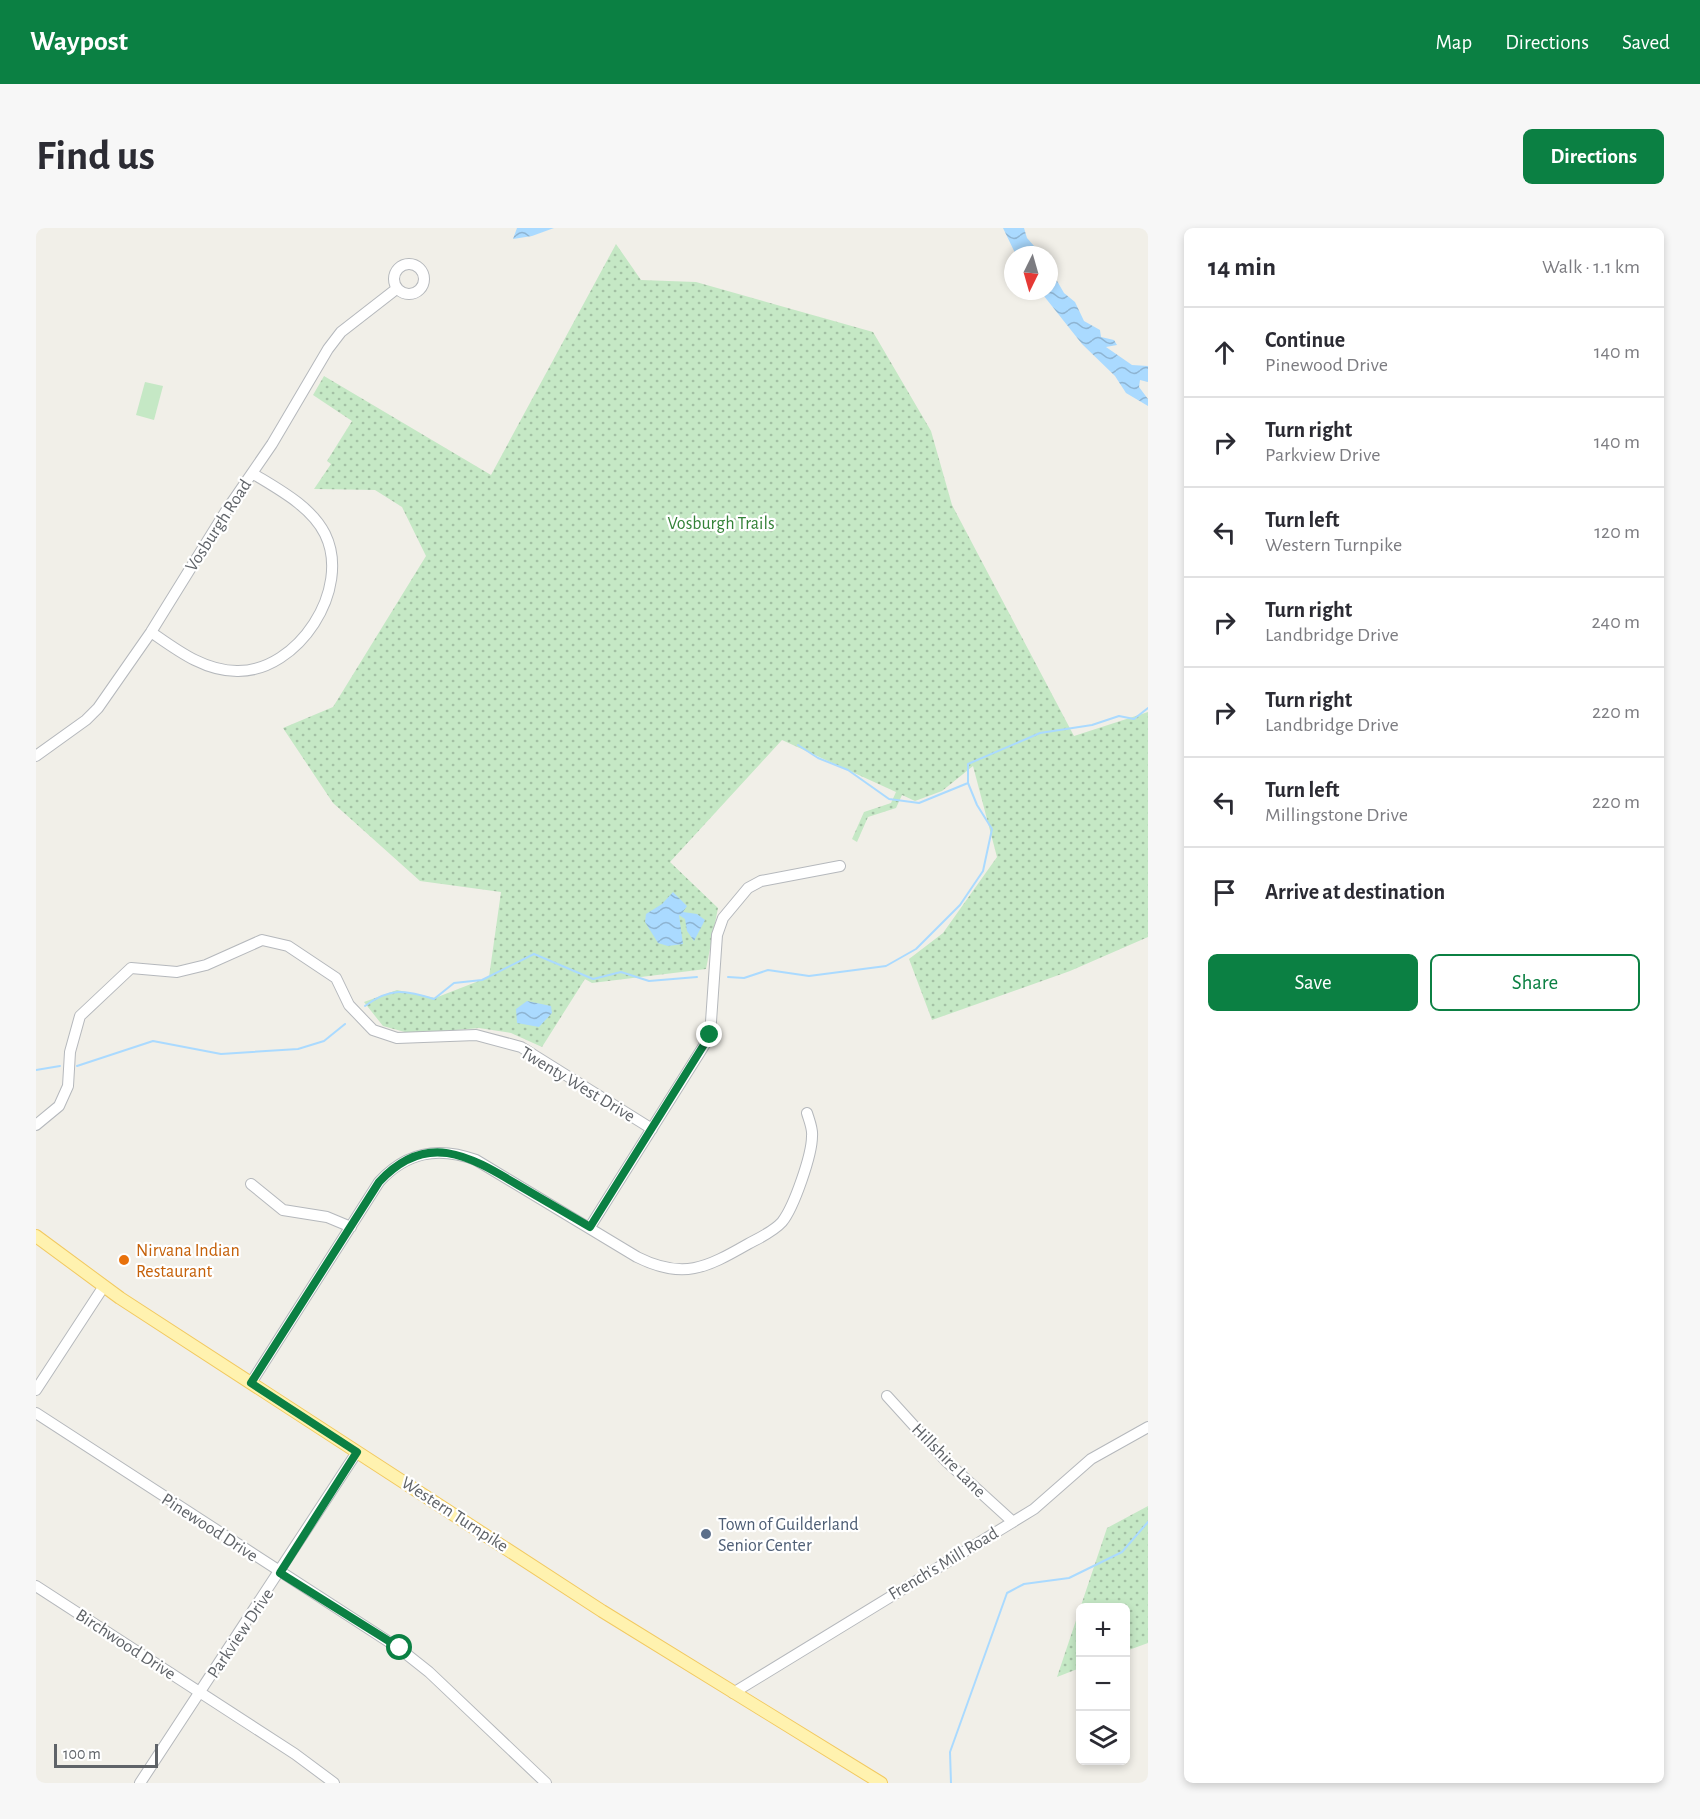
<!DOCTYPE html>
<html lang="en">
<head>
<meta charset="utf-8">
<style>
	body { margin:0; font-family:"Alegreya Sans",sans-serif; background:#f7f7f7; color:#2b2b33 }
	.controls { position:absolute; right:18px; bottom:18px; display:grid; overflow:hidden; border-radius:9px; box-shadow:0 3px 9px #0003 }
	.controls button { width:54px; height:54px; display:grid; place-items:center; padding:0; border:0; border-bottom:2px solid #e1e1e2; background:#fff; color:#2b2b33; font:30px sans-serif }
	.compass { position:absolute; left:968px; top:18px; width:54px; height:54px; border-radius:50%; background:#fff; box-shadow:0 3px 9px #0003; rotate:185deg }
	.scale { position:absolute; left:18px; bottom:15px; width:104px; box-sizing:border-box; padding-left:6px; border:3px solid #5f6368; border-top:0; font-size:16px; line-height:21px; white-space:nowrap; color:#5f6368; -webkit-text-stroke:4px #fff; paint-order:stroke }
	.stop { position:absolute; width:18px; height:18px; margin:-14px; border:4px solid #0b8043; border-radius:50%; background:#fff }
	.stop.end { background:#0b8043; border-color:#fff; box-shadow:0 2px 6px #0008 }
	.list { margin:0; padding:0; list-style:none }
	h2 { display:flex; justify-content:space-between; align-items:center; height:78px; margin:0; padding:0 24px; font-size:26px }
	h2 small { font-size:20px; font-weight:400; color:#7c7c81 }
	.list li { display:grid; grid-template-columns:39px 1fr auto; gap:18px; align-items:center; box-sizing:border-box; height:90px; padding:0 24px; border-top:2px solid #e1e1e2 }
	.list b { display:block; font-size:22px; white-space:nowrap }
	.list p { margin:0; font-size:20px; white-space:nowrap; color:#7c7c81 }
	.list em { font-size:20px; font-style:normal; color:#7c7c81 }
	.actions { display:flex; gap:12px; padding:18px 24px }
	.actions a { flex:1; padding:14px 0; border:2px solid #0b8043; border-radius:9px; text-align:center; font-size:21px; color:#0b8043 }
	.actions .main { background:#0b8043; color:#fff }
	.icon { flex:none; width:33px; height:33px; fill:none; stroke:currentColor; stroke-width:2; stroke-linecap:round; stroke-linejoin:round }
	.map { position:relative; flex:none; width:1112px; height:1555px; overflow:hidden; border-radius:9px }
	header { display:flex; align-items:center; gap:36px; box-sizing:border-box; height:84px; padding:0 30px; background:#0b8043; color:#fff }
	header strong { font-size:28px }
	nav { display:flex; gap:33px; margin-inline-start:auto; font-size:21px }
	.intro { display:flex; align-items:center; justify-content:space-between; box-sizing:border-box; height:144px; padding:0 36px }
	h1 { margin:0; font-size:42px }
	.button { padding:15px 27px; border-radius:9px; background:#0b8043; color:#fff; font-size:21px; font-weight:700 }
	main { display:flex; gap:36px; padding:0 36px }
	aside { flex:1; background:#fff; border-radius:9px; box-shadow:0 3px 9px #0003 }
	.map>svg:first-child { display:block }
	.park { fill:url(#park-dots) }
	.garden { fill:#c5e8c5 }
	.water { fill:url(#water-waves) }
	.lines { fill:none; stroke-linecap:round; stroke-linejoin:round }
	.stream { stroke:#aadaff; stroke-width:2 }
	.minor-casing { stroke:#b5b8bc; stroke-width:12 }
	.major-casing { stroke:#f2c960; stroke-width:14 }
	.minor { stroke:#fff; stroke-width:10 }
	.major { stroke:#fff2af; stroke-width:12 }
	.route { stroke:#0b8043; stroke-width:8 }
	.food-dot { fill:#e8710a; stroke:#fff; stroke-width:2 }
	.service-dot { fill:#5c6f8a; stroke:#fff; stroke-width:2 }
	.labels { text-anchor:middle; stroke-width:4.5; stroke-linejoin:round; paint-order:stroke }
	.park-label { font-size:18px; fill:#348238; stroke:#fff }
	.street-label { font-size:18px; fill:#5f6368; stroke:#fff }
	.food-label { font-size:18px; fill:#c56008; stroke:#fff; text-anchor:start }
	.service-label { font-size:18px; fill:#4e5e75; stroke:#fff; text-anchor:start }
</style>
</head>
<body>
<header>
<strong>Waypost</strong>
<nav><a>Map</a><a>Directions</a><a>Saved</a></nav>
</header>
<div class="intro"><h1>Find us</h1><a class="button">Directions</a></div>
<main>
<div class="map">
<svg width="1112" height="1555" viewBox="0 0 1112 1555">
	<defs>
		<pattern id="park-dots" width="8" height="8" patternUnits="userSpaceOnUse" patternTransform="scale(1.5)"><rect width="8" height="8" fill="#c5e8c5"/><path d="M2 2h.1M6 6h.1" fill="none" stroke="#a3c0a4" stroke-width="1.8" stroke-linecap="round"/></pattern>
		<pattern id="water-waves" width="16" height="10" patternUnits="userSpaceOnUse" patternTransform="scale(1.5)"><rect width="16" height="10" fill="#aadaff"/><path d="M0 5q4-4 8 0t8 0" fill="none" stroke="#8eb4d2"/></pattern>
	</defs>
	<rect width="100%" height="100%" fill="#f1efe8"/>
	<!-- park -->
	<path class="park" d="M580,16L605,52L660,54L837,104L895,203L916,277L1038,508L1112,484V709L1034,743L896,792L873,731L907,705L961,629L937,538L906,563L879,573L866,567L860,580L832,589L821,614L816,611L828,584L855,575L860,564L746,512L634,634L682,680L670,741L556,755L549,751L506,819L475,805L443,800L376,806L347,798L328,774L361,762L399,770L453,749L465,664L384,653L297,575L247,500L297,479L390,328L366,279L339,262L278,261L295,236L291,233L316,193L277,167L288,148L455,247Z
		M1112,1278V1415L1090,1423V1380H1044V1440L1021,1449L1071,1300Z"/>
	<!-- garden -->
	<path class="garden" d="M109,154L127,158L118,192L100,187Z"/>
	<!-- water -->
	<path class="water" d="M481,0H518L496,8L477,11Z
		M967,0H988L991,10L1006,27H980Z
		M1013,39L1028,65L1039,74L1048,93L1064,102L1065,109L1078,112L1081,117L1070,119L1096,137L1112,138V154L1104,152L1103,159L1112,171V178L1090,165L1079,148L1046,116L1004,63H1013Z
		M637,664L651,678L647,684L661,686L669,692L658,713L651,703L649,691L643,687L647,716L632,718L622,715L609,694L610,686L626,676Z
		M491,773L515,778L516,785L503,799L481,795L480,781Z"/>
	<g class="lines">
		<!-- stream -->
		<path class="stream" d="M762,517L782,530L812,542L853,571L883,575L932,555V536L1004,505L1056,497L1083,488L1098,491L1112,480
			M692,749L708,750L732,742L773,748L850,738L880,721L924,677L947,643L956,601L941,577L932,555
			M329,778C354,759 370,762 398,771L418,755L446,752L498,726L557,751L585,744L613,753L661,749
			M41,838L117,813L185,826L262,821L288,813L309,796
			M0,842L24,838
			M915,1555L914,1524L971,1365L988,1356L1033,1350L1086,1324L1112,1294"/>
		<!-- minor casing -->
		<g class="minor-casing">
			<path id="minor" d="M358 51a15 15 0 1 1 30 0a15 15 0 1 1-30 0Z
				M115,404C141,422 168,443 201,443C262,444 316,361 289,306C275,278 242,261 216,245
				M0,528L50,492L62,480L115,404L190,283L236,216L292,121L305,104L359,62
				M0,897L23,878L32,858L34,824L44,788L95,740L141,744L170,737L226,712L252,718L300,750L313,777L337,802L361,810L440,807L485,819L616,901
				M215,956L247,982L291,989L315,999
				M554,999L674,808L681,707L687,690L712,660L725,653L804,638
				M215,1155L343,954C370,924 402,918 440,932L601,1029C647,1052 670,1040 712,1016C723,1010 737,1004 746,994C758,979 776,927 776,908C777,901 773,892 771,885
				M0,1162L68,1058
				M851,1168L910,1233L977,1294
				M0,1185L364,1421L393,1444L510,1555
				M0,1358L259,1526L298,1555
				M697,1465L998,1281L1055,1231L1112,1199
				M104,1555L321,1224"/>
		</g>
		<!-- major casing -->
		<g class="major-casing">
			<path id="major" d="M0,1008L84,1070L566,1383L845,1555"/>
		</g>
		<!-- minor -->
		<use href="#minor" class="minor"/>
		<!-- major -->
		<use href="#major" class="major"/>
	</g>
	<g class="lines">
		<!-- route -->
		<path class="route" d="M364,1420L244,1345L321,1224L215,1155L343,954C390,903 432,927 482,957C506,971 530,985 554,999L674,807"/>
	</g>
	<!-- markers -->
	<circle class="food-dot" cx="88" cy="1032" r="6"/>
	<circle class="service-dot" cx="670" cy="1306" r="6"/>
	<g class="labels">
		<!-- park labels -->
		<g class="park-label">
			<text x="685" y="301">Vosburgh Trails</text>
		</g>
		<!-- street labels -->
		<g class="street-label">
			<text transform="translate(182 297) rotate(-57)" y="6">Vosburgh Road</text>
			<text transform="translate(542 856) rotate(31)" y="6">Twenty West Drive</text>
			<text transform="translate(913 1232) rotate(45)" y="6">Hillshire Lane</text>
			<text transform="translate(419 1286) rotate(33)" y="6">Western Turnpike</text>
			<text transform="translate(174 1299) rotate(33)" y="6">Pinewood Drive</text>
			<text transform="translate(907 1335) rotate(-31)" y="6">French's Mill Road</text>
			<text transform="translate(204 1405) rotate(-56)" y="6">Parkview Drive</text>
			<text transform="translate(90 1416) rotate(33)" y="6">Birchwood Drive</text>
		</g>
		<!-- food labels -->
		<g class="food-label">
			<text x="100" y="1028">Nirvana Indian<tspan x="100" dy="21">Restaurant</tspan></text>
		</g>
		<!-- service labels -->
		<g class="service-label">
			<text x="682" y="1302">Town of Guilderland<tspan x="682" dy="21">Senior Center</tspan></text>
		</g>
	</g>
</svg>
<div class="controls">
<button>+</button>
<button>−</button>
<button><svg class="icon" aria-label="layers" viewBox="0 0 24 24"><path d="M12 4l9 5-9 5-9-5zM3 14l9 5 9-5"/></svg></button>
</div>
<svg class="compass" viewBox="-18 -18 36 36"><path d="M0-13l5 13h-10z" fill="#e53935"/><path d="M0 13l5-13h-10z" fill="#7c7c81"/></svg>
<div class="scale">100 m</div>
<div class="stop" style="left:364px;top:1420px"></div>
<div class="stop end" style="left:674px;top:807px"></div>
</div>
<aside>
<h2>14 min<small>Walk · 1.1 km</small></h2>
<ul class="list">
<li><svg class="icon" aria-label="ahead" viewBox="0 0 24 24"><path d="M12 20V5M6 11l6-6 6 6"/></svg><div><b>Continue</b><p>Pinewood Drive</p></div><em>140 m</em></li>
<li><svg class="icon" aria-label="right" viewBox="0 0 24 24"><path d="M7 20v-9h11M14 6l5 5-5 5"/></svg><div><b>Turn right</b><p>Parkview Drive</p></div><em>140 m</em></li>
<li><svg class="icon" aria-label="left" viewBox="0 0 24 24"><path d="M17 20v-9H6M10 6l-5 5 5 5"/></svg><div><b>Turn left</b><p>Western Turnpike</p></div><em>120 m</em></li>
<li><svg class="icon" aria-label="right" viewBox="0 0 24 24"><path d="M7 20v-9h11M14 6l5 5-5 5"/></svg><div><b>Turn right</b><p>Landbridge Drive</p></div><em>240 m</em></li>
<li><svg class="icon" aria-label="right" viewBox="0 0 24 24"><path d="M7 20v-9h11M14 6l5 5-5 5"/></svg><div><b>Turn right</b><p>Landbridge Drive</p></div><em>220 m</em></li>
<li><svg class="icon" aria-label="left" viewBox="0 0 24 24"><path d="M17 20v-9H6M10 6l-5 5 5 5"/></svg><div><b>Turn left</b><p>Millingstone Drive</p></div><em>220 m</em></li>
<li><svg class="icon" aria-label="arrive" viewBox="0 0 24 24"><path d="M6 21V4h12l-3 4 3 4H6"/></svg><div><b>Arrive at destination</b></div></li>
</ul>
<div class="actions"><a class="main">Save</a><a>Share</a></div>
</aside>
</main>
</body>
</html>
